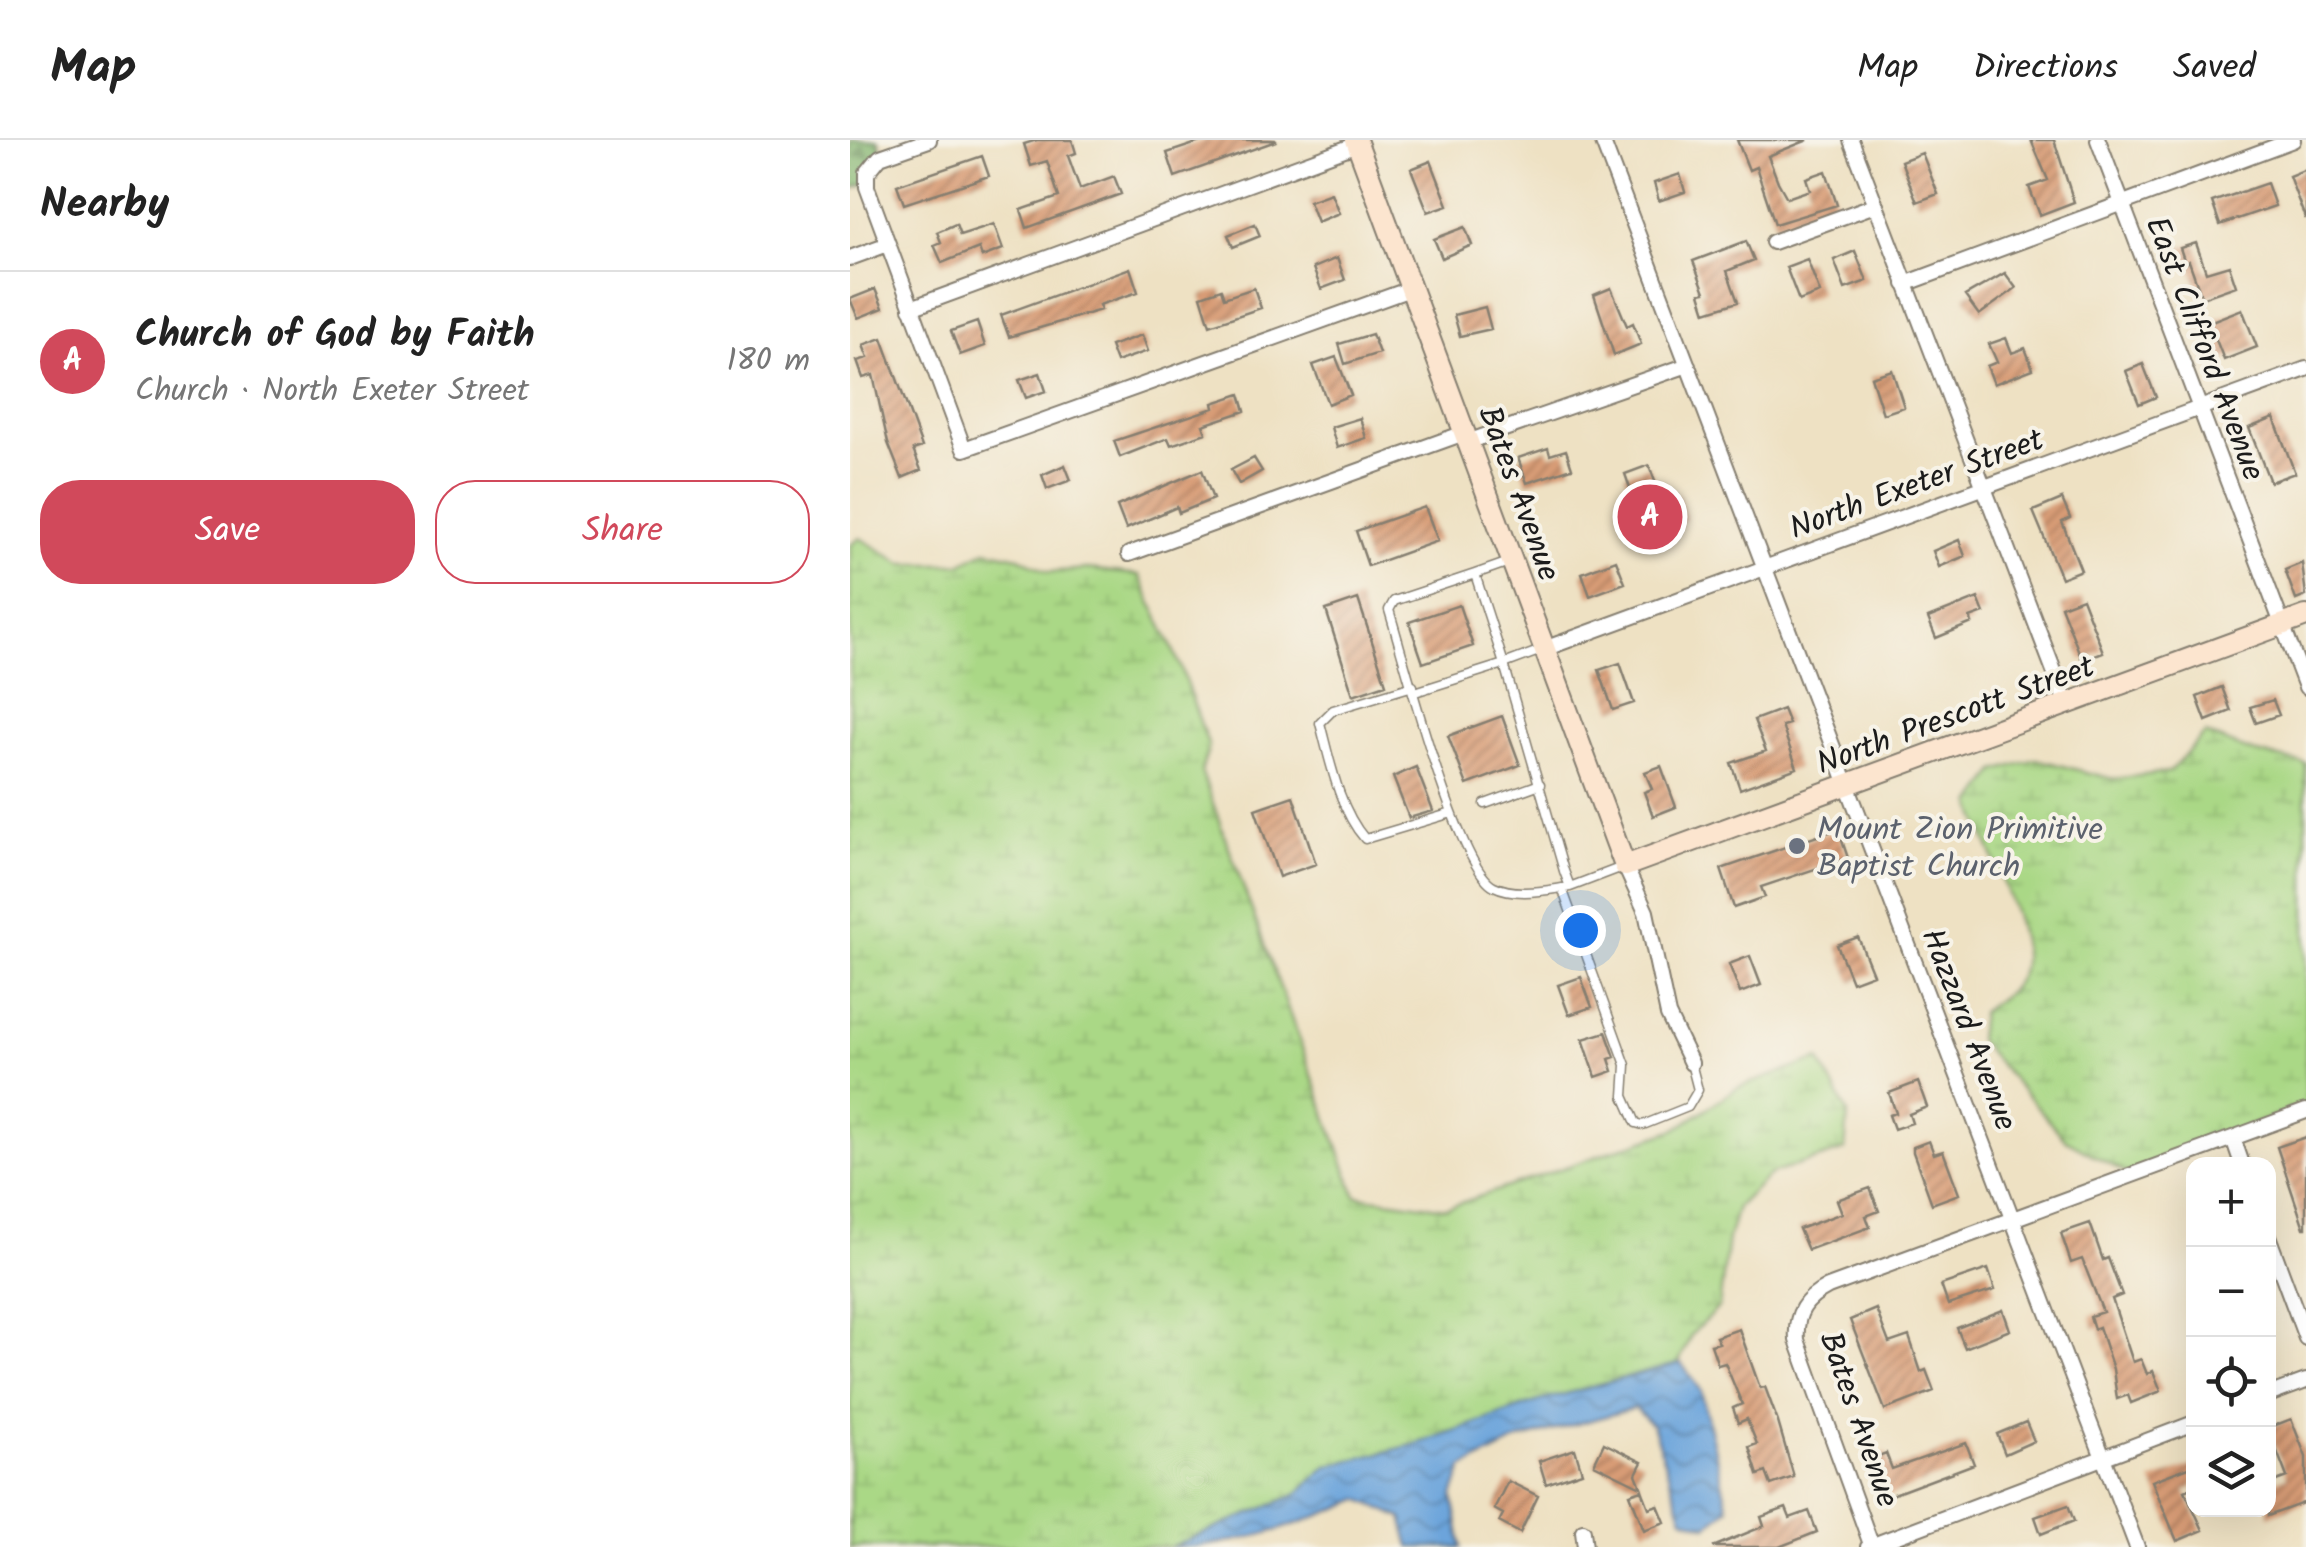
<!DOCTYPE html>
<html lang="en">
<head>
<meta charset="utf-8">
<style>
	body { margin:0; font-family:Kalam,sans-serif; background:#f2f2f2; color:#222 }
	.controls { position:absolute; right:30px; bottom:30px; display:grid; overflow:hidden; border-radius:20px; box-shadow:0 10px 40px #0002 }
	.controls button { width:90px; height:90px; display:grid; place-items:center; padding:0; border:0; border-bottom:2px solid #e0e0e0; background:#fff; color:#222; font:50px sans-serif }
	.you { position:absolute; left:730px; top:790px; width:35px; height:35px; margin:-25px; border:8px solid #fff; border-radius:50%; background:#1a73e8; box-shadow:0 0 0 15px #1a73e833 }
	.badge { display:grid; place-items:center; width:65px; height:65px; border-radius:50%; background:#d1495b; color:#fff; font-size:32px; font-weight:700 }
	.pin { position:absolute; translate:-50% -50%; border:5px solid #fff; box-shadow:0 2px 10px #0006 }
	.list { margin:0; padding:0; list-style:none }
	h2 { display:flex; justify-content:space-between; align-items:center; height:130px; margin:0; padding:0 40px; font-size:42px }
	h2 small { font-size:32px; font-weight:400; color:#767676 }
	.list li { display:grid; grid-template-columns:65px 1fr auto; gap:30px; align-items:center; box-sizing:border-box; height:180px; padding:0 40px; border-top:2px solid #e0e0e0 }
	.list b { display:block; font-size:38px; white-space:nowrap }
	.list p { margin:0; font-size:32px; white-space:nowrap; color:#767676 }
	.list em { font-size:32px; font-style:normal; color:#767676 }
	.actions { display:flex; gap:20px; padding:30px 40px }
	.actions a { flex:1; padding:22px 0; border:2px solid #d1495b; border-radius:40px; text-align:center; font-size:35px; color:#d1495b }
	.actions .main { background:#d1495b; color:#fff }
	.icon { flex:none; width:55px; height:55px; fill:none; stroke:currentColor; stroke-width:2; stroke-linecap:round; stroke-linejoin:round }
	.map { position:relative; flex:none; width:1456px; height:1407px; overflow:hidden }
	header { display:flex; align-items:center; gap:60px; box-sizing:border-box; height:140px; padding:0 50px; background:#fff; border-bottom:2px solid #e0e0e0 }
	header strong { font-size:48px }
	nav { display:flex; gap:55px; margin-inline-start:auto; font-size:35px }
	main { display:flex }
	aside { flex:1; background:#fff }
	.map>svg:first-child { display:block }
	.forest { fill:url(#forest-firs); stroke:#526a48; stroke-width:2.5 }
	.wetland { fill:url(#wetland-marsh); stroke:#637a51; stroke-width:2.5 }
	.water { fill:url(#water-waves); stroke:#44607c; stroke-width:2.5 }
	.building { fill:url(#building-hatch) }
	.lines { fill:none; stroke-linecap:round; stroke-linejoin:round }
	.lane-casing { stroke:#857e70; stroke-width:11 }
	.street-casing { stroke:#857e70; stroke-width:18 }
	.secondary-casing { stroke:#857e70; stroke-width:24 }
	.lane { stroke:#fff; stroke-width:8 }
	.street { stroke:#fff; stroke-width:14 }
	.secondary { stroke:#fce5cf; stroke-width:20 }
	.worship-dot { fill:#6b7280; stroke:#f7f3e8; stroke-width:4 }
	.labels { text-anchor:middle; stroke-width:8; stroke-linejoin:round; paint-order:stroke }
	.street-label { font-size:32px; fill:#1c1c1c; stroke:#f7f3e8 }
	.worship-label { font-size:32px; fill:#5b616d; stroke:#f7f3e8; text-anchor:start }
</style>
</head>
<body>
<header>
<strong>Map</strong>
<nav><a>Map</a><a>Directions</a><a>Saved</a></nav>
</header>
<main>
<aside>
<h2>Nearby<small></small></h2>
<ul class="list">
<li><span class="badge">A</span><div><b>Church of God by Faith</b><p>Church · North Exeter Street</p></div><em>180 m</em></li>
</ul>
<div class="actions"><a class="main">Save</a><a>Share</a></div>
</aside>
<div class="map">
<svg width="1456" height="1407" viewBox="0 0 1456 1407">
	<defs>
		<pattern id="forest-firs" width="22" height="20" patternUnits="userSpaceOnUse" patternTransform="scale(2.5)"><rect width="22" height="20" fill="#87b873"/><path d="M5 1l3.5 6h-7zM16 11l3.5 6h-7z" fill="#6e955e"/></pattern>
		<pattern id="wetland-marsh" width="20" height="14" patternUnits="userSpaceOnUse" patternTransform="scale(2.5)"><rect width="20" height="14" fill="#aad886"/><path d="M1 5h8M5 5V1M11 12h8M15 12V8" fill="none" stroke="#92b973"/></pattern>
		<pattern id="water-waves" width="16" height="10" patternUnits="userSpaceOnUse" patternTransform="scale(2.5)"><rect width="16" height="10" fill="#6ca4db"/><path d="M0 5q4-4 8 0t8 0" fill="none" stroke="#5885b1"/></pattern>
		<pattern id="building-hatch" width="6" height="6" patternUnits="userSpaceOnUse" patternTransform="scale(2.5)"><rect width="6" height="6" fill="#d89c76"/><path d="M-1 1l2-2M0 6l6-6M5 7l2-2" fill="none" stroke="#ae7e60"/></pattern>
	</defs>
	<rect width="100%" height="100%" fill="#f7f3e8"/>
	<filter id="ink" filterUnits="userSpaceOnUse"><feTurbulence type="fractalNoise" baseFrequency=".01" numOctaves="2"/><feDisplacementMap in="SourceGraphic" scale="20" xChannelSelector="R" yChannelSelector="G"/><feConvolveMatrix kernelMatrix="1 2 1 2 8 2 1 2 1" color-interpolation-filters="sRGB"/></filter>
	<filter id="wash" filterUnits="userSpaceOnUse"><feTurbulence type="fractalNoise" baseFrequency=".0048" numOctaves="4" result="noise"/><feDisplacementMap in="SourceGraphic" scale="40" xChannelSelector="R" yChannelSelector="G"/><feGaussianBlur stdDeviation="2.25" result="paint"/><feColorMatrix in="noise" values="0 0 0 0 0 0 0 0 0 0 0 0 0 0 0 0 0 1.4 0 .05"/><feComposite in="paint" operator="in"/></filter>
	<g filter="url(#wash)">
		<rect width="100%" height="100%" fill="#eee1c3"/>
		<!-- forest -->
		<path class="forest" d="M0,0H28L33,14L16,44L0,49Z"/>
		<!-- wetland -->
		<path class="wetland" d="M10,398L53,424H110L136,410L169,417L198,432L238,429L289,435L329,523L359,607L351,631L506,1056L596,1068L826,989L887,948L969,919L998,973L995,1010L920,1034L887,1067L878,1099L869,1167L841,1195L828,1224L689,1261L563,1305L477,1326L446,1355L321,1407H0V405Z
			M1355,594L1402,612L1456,624V964L1278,1034L1216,1000L1128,900L1131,872C1145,862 1163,851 1170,835C1187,799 1134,704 1123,664L1146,631L1186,619L1263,639L1319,632Z"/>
		<!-- water -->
		<path class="water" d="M831,1223L851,1250L878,1368L857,1386L833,1378L802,1285L785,1268L669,1300L613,1328L603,1356L612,1407H560L552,1378L510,1359C447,1386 389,1407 321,1407L446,1355L477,1326L563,1305L689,1261Z"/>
		<g id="blocks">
			<!-- building -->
			<path class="building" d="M187,0H222L226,13L218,16L230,49L264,36L271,54L177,88L171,70L209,57L197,21L181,26L174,4Z
				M356,0H425L426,1L325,37L317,13Z
				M887,0H958L918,16L928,42L937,58L960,50L956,38L976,31L987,65L925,84L906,27L899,30Z
				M1181,0H1204L1224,62L1190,75L1179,47L1198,40Z
				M1072,13L1088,54L1067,62L1051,21Z
				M132,16L139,36L54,64L47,45Z
				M581,21L598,65L578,72L561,29Z
				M1456,29V78H1455L1439,36Z
				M830,34L835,52L809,61L804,43Z
				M1417,43L1425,66L1370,85L1362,62Z
				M481,53L489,73L467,82L459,61Z
				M106,84L110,95L144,84L153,109L132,117L129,108L92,123L84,105L91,102L87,92Z
				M405,84L410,96L383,107L378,95Z
				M615,87L622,105L592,118L584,99Z
				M896,101L904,120L877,131L888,162L856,172L850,153L855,152L843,121Z
				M1346,103L1356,132L1379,125L1386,146L1352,158L1339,121L1335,123L1330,108Z
				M1005,111L1017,141L995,149L984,120Z
				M487,118L495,140L471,149L463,128Z
				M957,119L970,153L949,161L936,127Z
				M280,128L288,152L249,165L251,170L159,197L151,175Z
				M1155,133L1166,148L1129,175L1115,156Z
				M404,148L411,168L360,185L351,156L371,149L374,158Z
				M761,148L777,186L783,183L791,204L764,215L744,155Z
				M25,149L33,168L8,178L0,159Z
				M635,167L641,189L610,196L604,175Z
				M1392,169L1407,207L1374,220L1359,182Z
				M127,182L135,206L110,215L101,191Z
				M522,194L529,213L495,224L489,204Z
				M292,195L298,211L266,222L260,206Z
				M32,198L72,307L63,310L71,330L52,338L38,303L23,235L13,238L7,221L18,218L13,205Z
				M1156,198L1162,213L1175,208L1183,229L1144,244L1137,226L1147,222L1139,204Z
				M486,217L501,255L478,264L463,225Z
				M1293,224L1306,257L1289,264L1276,231Z
				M1042,230L1054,267L1033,274L1021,237Z
				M190,233L196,251L176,258L169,240Z
				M390,254L395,271L353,285L356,293L321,305L318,298L270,317L264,301L364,268L363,263Z
				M510,278L516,298L487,308L481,287Z
				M1424,278L1445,333L1420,342L1399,288Z
				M698,308L700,315L716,310L722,328L677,343L668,318Z
				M404,318L412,331L389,344L381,330Z
				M215,325L221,340L197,349L192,335Z
				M799,325L812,361L828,355L836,379L796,394L775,334Z
				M352,330L363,359L329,373L327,367L276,389L267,366Z
				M1212,359L1220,378L1212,382L1231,430L1211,438L1183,371Z
				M575,367L588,401L518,426L506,391Z
				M1109,400L1115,416L1089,427L1083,411Z
				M766,420L775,443L740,456L732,433Z
				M1452,423L1456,456L1446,460L1435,430Z
				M1128,458L1134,473L1120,478L1122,483L1086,498L1078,478Z
				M1232,458L1253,512L1232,520L1211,466Z
				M508,459L536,544L503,555L476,470Z
				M609,465L623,506L573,523L559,482Z
				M770,523L784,563L763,570L749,530Z
				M1372,547L1381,571L1356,581L1347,557Z
				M1423,560L1429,575L1406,583L1400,567Z
				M933,569L939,584L932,586L947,628L890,649L881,623L916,611L904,580Z
				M652,576L670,625L617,645L598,596Z
				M811,626L826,667L803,676L794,652L802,649L795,632Z
				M566,627L583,671L559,678L543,637Z
				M443,656L466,724L429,737L405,669Z
				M988,689L998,718L911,747L915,757L884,768L871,729Z
				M1008,797L1023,834L1002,842L987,805Z
				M900,816L911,845L890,853L879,824Z
				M731,837L742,867L719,875L708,845Z
				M756,892L765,917L759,919L763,931L746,937L733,899Z
				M1068,942L1077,967L1059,974L1062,983L1044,989L1039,975L1046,973L1039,953Z
				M1456,997V1088H1454L1427,1007Z
				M1079,1001L1084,1014L1093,1011L1109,1054L1082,1064L1063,1012V1007Z
				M1020,1048L1029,1071L1016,1076L1020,1087L958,1110L949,1089L992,1073L987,1060Z
				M1240,1083L1253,1120L1258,1118L1272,1155L1262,1159L1283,1222L1291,1219L1297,1234L1303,1231L1311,1251L1281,1263L1278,1255L1267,1259L1263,1229L1249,1187L1244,1189L1240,1176L1253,1172L1232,1119L1221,1123L1211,1093Z
				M1138,1129L1145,1150L1098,1165L1091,1145Z
				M1026,1169L1039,1203L1059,1196L1071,1232L1076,1230L1084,1251L1035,1270L1000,1180Z
				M1153,1170L1160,1190L1115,1208L1107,1188Z
				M889,1189L910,1248L915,1247L928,1282L944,1337L921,1345L916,1332L908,1335L899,1307L907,1304L897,1279L888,1283L883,1268L892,1264L875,1223L868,1225L861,1205L869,1203L866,1197Z
				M1441,1279L1456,1317V1362L1418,1376V1344L1437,1337L1418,1288Z
				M1176,1282L1184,1301L1155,1314L1147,1294Z
				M754,1303L792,1322L786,1334L791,1347L744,1324Z
				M1116,1303L1124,1324L1036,1357L1023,1318L1036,1313L1042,1329Z
				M725,1309L732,1332L696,1344L689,1321Z
				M1344,1325V1347L1335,1351L1353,1390L1327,1401L1302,1341Z
				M658,1341L688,1356L670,1393L649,1382L653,1374L644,1369Z
				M792,1350L799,1368L808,1365L815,1382L794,1390L780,1354Z
				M1218,1365L1224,1381L1191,1394L1185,1377Z
				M936,1368L940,1378L959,1371L967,1392L929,1407H863L914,1386L911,1377Z"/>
		</g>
	</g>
	<g filter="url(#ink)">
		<use href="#blocks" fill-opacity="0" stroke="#857e70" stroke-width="2.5"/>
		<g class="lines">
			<!-- lane casing -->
			<g class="lane-casing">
				<path id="lane" d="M625,434L544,461L539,470C554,518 607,728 644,746C666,757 696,750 720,747
					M694,509L654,524L714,731L720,747L775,726
					M563,546L483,570L470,583C480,621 489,669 515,699L602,673
					M565,552L654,524L625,434L659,422
					M635,664L690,644
					M712,748L776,925L774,956L786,983L793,985L838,967L848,950L841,923"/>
			</g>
			<!-- street casing -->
			<g class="street-casing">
				<path id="street" d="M79,0L30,17L17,33V47L114,309L563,148
					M752,0L1287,1407
					M1001,0L1217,565
					M1248,0L1456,547
					M923,102L1025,65
					M0,118L38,104
					M1055,144L1443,0
					M61,168L508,4
					M620,301L838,225
					M279,414L617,292
					M694,509L1456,229
					M775,726L796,772L818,875L841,923
					M1383,998L1392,1024
					M1418,1096L1456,1198
					M1418,1255L1456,1241
					M733,1391L735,1407
					M1018,1407L1344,1283
					M1022,1407L947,1200C945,1173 955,1159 978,1147L1456,971"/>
			</g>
			<!-- secondary casing -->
			<g class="secondary-casing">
				<path id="secondary" d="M506,0L775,726L1456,476"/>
			</g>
			<!-- lane -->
			<use href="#lane" class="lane"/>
			<!-- street -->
			<use href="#street" class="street"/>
			<!-- secondary -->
			<use href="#secondary" class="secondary"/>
		</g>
	</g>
	<!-- markers -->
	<circle class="worship-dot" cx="947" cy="706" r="10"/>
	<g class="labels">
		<!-- street labels -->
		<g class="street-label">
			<text transform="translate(1356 208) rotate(69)" y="11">East Clifford Avenue</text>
			<text transform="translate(1066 343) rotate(-20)" y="11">North Exeter Street</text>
			<text transform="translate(670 353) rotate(70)" y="11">Bates Avenue</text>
			<text transform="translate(1105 574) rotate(-20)" y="11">North Prescott Street</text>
			<text transform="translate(1120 889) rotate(69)" y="11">Hazzard Avenue</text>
			<text transform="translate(1010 1279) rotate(71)" y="11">Bates Avenue</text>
		</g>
		<!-- worship labels -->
		<g class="worship-label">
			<text x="967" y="699">Mount Zion Primitive<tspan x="967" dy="37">Baptist Church</tspan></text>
		</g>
	</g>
</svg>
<div class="controls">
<button>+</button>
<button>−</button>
<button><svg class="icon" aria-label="locate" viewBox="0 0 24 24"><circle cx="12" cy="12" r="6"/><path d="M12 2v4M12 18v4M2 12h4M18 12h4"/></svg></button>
<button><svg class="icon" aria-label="layers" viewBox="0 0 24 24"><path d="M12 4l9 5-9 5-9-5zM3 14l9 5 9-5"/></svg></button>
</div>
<div class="you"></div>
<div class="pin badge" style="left:800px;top:377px">A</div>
</div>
</main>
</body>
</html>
